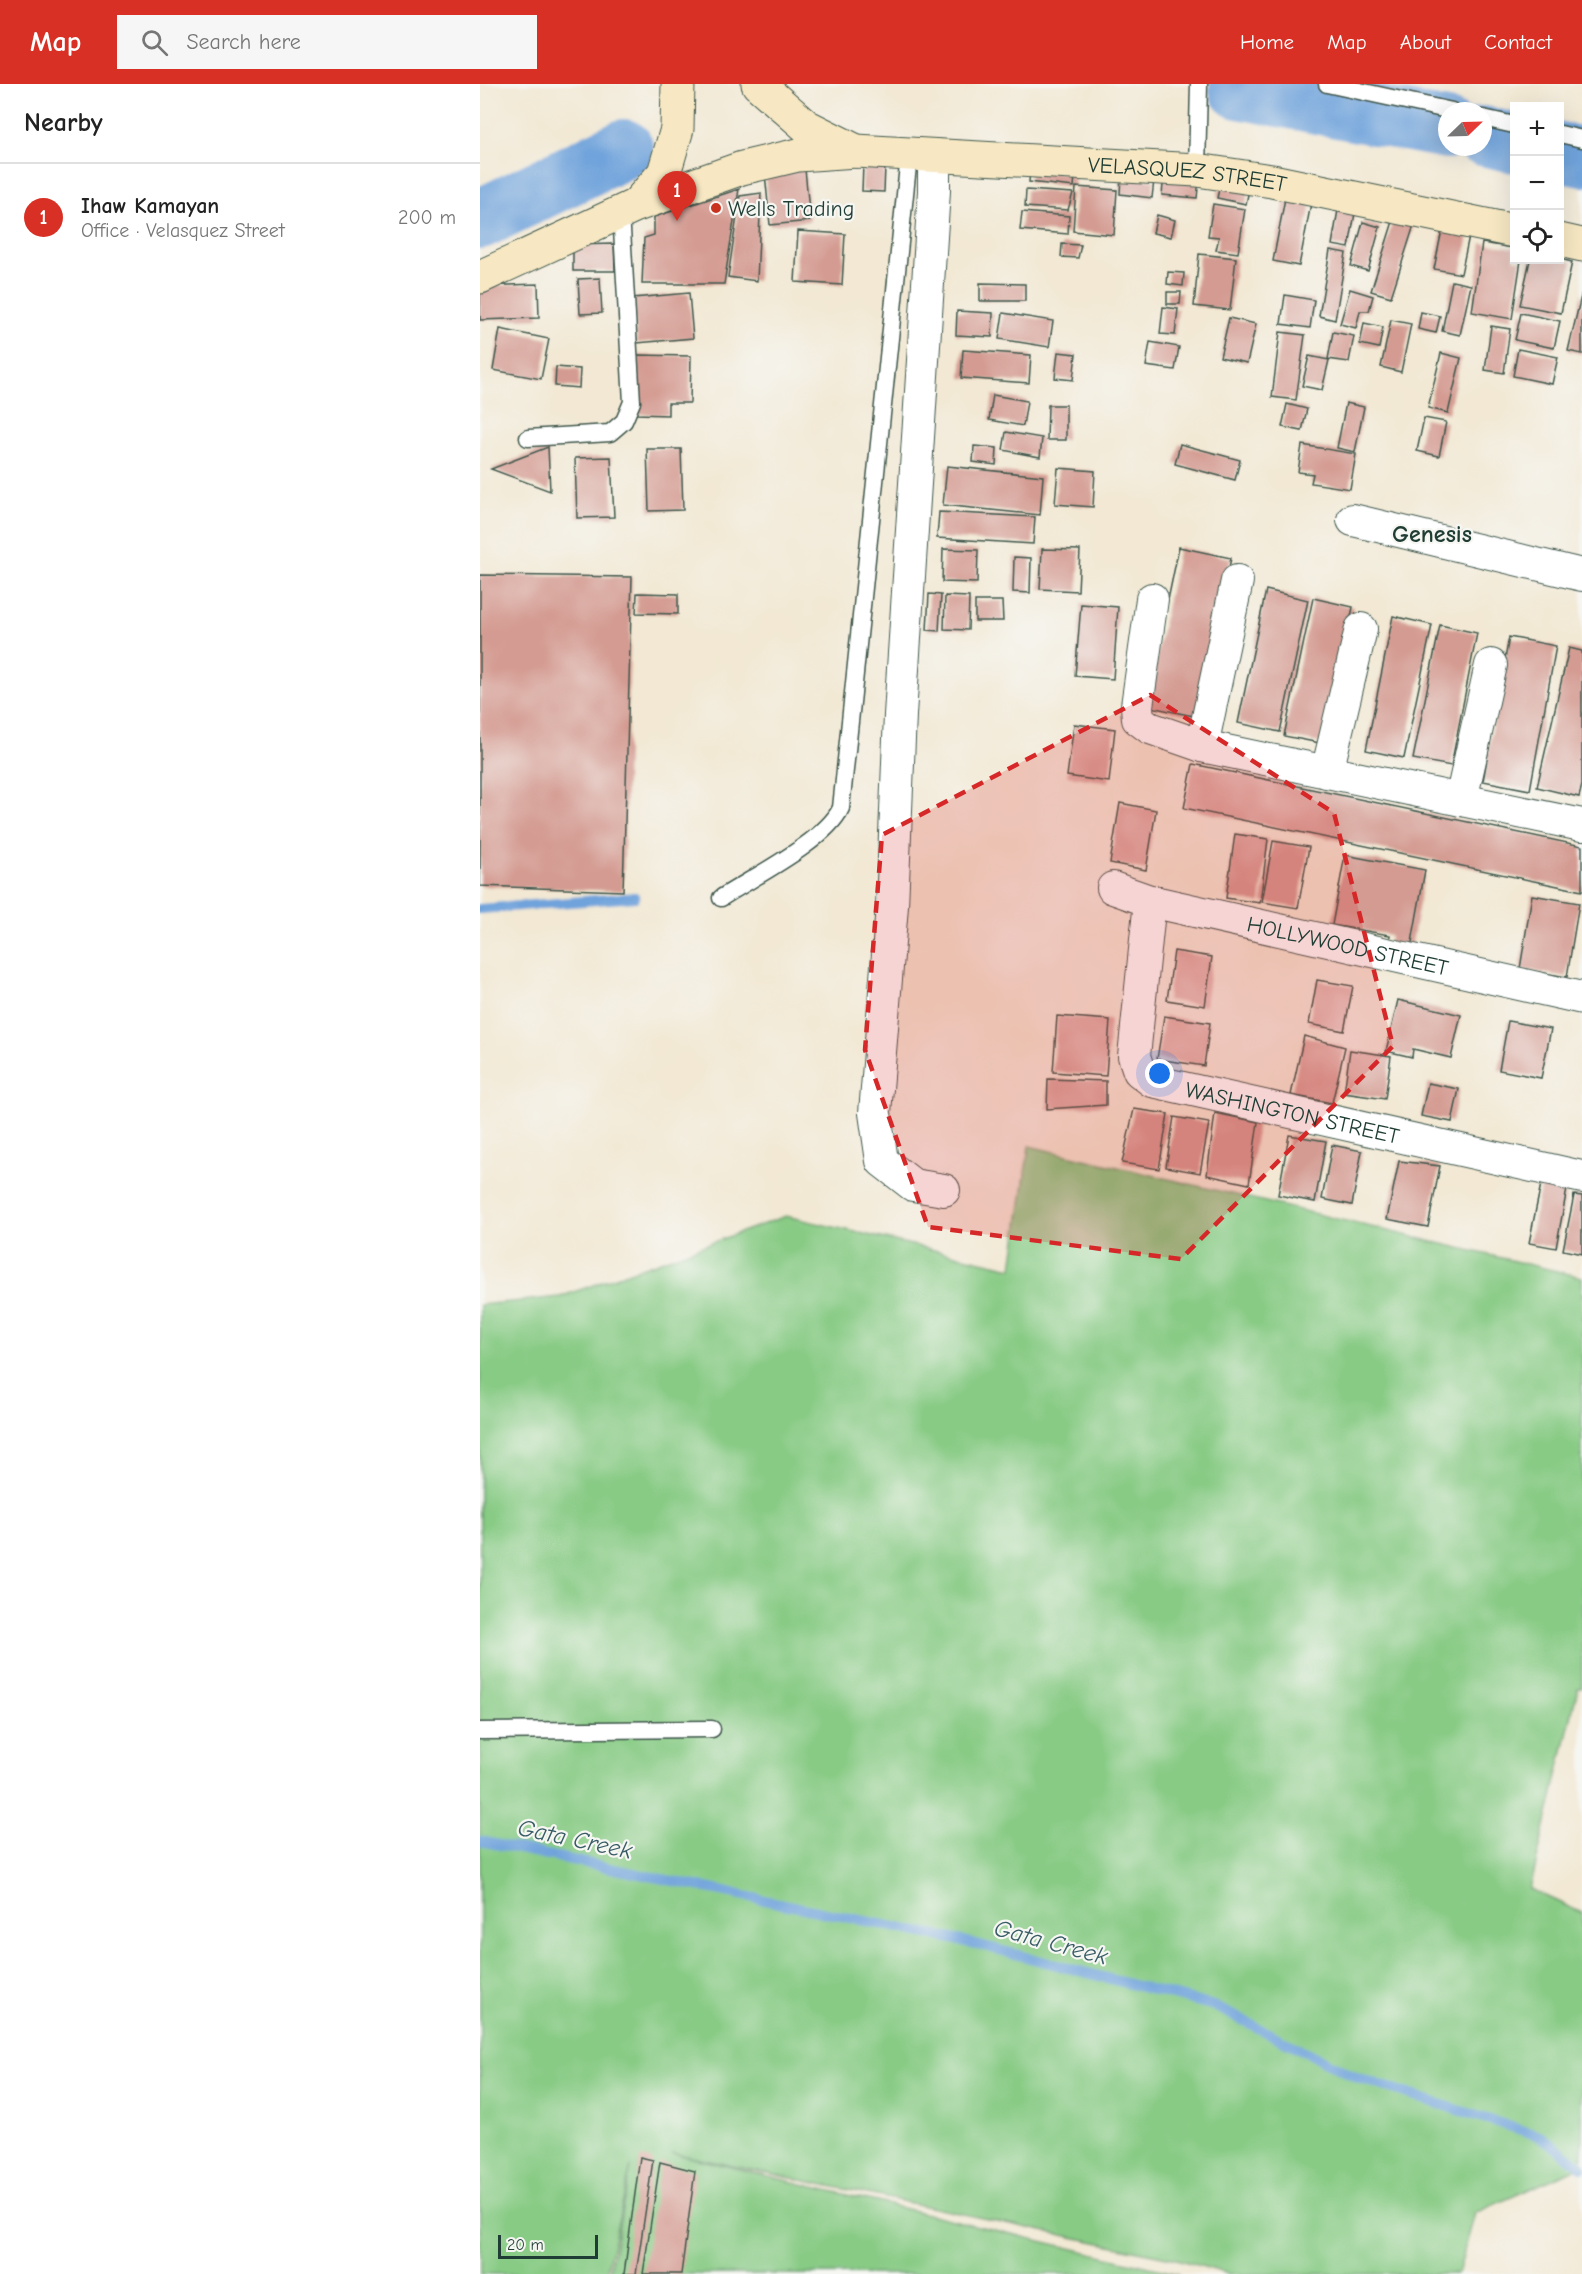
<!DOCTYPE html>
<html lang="en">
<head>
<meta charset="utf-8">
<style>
	body { margin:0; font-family:"Comic Neue",sans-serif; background:#f6f6f6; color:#222 }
	.controls { position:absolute; right:18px; top:18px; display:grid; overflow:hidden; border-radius:0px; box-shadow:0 6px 24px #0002 }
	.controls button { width:54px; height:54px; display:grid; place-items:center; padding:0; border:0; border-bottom:2px solid #e0e0e0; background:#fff; color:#222; font:30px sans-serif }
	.compass { position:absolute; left:958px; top:18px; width:54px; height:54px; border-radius:50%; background:#fff; box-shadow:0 6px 24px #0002; rotate:67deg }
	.scale { position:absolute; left:18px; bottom:15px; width:100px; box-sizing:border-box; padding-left:6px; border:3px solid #1f3d34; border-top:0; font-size:16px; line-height:21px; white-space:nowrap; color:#1f3d34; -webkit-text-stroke:4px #f6f6f2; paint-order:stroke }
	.you { position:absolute; left:680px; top:990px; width:21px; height:21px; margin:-15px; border:4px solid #fff; border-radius:50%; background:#1a73e8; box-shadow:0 0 0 9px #1a73e833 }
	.badge { display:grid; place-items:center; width:39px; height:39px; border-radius:50%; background:#d93025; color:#fff; font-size:20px; font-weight:700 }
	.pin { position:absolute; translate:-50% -50px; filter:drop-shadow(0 2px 3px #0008) }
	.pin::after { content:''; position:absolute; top:32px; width:21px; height:18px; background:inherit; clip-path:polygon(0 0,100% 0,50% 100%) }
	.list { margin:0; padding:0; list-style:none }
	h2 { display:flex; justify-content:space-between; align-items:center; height:78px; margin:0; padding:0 24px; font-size:26px }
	h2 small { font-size:20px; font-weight:400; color:#767676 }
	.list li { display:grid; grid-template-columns:39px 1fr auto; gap:18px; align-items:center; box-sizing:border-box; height:108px; padding:0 24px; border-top:2px solid #e0e0e0 }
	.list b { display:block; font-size:22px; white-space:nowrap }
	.list p { margin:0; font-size:20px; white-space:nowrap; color:#767676 }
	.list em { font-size:20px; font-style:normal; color:#767676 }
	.icon { flex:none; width:33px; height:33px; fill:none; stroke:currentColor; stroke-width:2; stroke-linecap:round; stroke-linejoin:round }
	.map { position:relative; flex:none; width:1102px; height:2190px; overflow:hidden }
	header { display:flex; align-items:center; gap:36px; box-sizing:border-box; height:84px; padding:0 30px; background:#d93025; color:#fff }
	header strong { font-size:28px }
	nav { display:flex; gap:33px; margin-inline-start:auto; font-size:21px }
	.search { width:420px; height:54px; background:#f6f6f6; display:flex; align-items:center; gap:15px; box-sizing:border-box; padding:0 21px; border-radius:0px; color:#767676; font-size:22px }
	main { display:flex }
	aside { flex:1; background:#fff }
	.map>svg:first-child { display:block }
	.green { fill:#87cb84; stroke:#53845c; stroke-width:1.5 }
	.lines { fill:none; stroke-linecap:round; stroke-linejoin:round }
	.stream { stroke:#6fa3db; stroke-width:10 }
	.river { stroke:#6fa3db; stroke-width:60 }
	.building { fill:#d49b92 }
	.lane-casing { stroke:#3f574c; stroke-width:19 }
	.street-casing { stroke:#3f574c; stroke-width:34 }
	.secondary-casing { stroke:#3f574c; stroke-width:35 }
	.lane { stroke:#fff; stroke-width:16 }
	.street { stroke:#fff; stroke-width:32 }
	.secondary { stroke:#f7e8c3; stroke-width:33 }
	.marked { fill:#d62828; fill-opacity:0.2; stroke:#d62828; stroke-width:4.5; stroke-dasharray:12 8; stroke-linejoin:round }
	.poi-dot { fill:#c8321e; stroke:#f6f6f2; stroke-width:2 }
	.labels { text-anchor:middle; stroke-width:4.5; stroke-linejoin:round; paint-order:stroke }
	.street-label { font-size:22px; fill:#1f3d34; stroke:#f6f6f2 }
	.poi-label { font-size:22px; fill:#1f3d34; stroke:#f6f6f2; text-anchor:start }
	.neighbourhood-label { font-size:24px; font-weight:bold; fill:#1f3d34; stroke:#f6f6f2 }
	.water-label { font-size:24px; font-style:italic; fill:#375c66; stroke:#f6f6f2 }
</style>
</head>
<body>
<header>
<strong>Map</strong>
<div class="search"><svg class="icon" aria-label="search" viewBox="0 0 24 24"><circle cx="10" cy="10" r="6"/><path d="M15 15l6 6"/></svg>Search here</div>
<nav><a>Home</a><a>Map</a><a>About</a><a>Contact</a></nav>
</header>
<main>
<aside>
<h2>Nearby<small></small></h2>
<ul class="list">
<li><span class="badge">1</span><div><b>Ihaw Kamayan</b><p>Office · Velasquez Street</p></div><em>200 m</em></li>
</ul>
</aside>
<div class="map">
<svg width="1102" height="2190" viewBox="0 0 1102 2190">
	<rect width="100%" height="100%" fill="#f6f6f2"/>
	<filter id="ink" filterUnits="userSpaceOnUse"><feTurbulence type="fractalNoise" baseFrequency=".0167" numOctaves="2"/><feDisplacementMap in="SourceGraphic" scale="12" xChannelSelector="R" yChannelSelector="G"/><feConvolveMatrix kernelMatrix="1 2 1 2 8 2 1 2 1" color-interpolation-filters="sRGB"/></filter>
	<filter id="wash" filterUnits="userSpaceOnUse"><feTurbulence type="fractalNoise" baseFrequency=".008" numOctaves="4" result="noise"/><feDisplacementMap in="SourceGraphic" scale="24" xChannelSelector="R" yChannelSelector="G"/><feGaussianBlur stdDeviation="1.35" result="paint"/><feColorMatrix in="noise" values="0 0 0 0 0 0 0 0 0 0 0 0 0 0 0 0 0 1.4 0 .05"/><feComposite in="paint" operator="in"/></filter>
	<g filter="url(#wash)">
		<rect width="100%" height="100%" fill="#f2e8d3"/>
		<!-- green -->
		<path class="green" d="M549,1062L1102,1193V1604H1098L1050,1805L1102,1829V2082L995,2129L978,2190H749L696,2175L192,2069L699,2190H129L151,2082L126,2190H0V1221L80,1213L306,1132L532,1184Z"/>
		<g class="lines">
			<!-- stream -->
			<path class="stream" d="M0,825L155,813
				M0,1757L496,1860L734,1922L878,1994L1060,2052L1102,2083"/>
			<!-- river -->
			<path class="river" d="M759,5L967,45
				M1003,52L1034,59
				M1080,68L1102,73
				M0,135L144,65"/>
		</g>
		<g id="blocks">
			<!-- building -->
			<path class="building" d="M383,80L405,82L404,108L382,107Z
				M325,85L330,137L290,141L285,89Z
				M550,86L595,91L594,103L549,98Z
				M684,90L719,94L717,114L682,111Z
				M641,92L674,96L672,114L640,110Z
				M770,101L766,120L737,114L739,105Z
				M596,103L637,106L634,151L593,147Z
				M259,105L244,200H162L164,154L174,151V133Z
				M546,106L593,109L588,126L545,123Z
				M281,109L277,197L248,193L260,112Z
				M806,109L832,114L819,182L793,177Z
				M733,120L765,125L758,169L736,166L739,153L728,152Z
				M859,120L876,123L869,164L852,161Z
				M542,128L589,132L588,150L540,146Z
				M677,131L695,136L691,153L673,149Z
				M915,131L935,138L911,213L891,207Z
				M883,138L900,143L888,187L871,182Z
				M963,141L990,147L981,190L954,185Z
				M318,147L365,150L362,201L315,198Z
				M1002,159L1034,164V176H1041L1032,235L992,228Z
				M134,160L135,187H93V161Z
				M582,160L601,161L598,174L581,173Z
				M850,166L866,169L855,236L839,232Z
				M719,170L756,174L750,226L714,222Z
				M1080,175L1092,178L1081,229L1040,221L1050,176Z
				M688,188L704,189L703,202L687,200Z
				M120,194L122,229L100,230L98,195Z
				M972,197L991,201L980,251L962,247Z
				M500,199L545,200V217H500Z
				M58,200L59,234L0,236V202Z
				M870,205L893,212L889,227H880L876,244L860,240Z
				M687,208H701L700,220H687Z
				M1102,208V270L1088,267Z
				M209,209L213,254L157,259L153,214Z
				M805,211L834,216L830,244L801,240Z
				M683,223L698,225L695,251L680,250Z
				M477,227L513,229L512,253L476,251Z
				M941,228L960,232L956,249L938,245Z
				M523,229L573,237L569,263L519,255Z
				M1041,229L1080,237L1074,264L1035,256Z
				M749,234L776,240L767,279L740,273Z
				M911,236L931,240L921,288L901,283Z
				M884,239L903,243L899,264L880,260Z
				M1011,242L1030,245L1024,289L1005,286Z
				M20,245L69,255L61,295L13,286Z
				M800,248L825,251L816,316L792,313Z
				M853,248L874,252L869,278L848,275Z
				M670,258L699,263L695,286L666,282Z
				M1038,265L1078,273L1072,300L1033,292Z
				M483,266L551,271L549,299L481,294Z
				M578,268L596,270L593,296L575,294Z
				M961,269L981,274L968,329L948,324Z
				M157,271L211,272L210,319H188V331L156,330Z
				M829,272L849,276L842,306L822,302Z
				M76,283L100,285L99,304L75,302Z
				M513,311L547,317L543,342L509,336Z
				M866,319L884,323L875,368L857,364Z
				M807,320L827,325L822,347L802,343Z
				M568,321H586V356H567Z
				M944,334L966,338L959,372L937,367Z
				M526,348L562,354L560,373L523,366Z
				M700,360L760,376L755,396L695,380Z
				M822,361L876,370L870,405L831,399L833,390L818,388Z
				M494,362L517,364L516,381L493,378Z
				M68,363L70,407L11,385Z
				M167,365H201L203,426L169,427Z
				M131,373L134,433L97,434L95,374Z
				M467,382L563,392L560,431L463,421Z
				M578,384L615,387L613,423L575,420Z
				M459,428L555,433L553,460L457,454Z
				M699,463L751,474L718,633L666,622Z
				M463,465L498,466L497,499L462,498Z
				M562,465L600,466L598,507L560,505Z
				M534,473L551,474L550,509L533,508Z
				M0,491L152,493L143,807L0,802Z
				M786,506L828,516L800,648L758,639Z
				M157,509L198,510V530L156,529Z
				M449,510L461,511L459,547L447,546Z
				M465,512L489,513L488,546L464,545Z
				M833,514L873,523L845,660L804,652Z
				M495,517H522L523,537H495Z
				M601,520L638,523L633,595L595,592Z
				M913,532L952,541L924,674L886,666Z
				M960,541L997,549L971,682L933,675Z
				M1029,553L1076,562L1050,706L1003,697Z
				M1089,564L1102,567V701L1099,713L1057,703Z
				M594,640L635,645L629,698L587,692Z
				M713,680L1102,762V807L704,724Z
				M640,719L676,726L666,786L630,779Z
				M755,750L788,755L780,819L746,814Z
				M793,757L829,763L818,824L782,818Z
				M865,771L945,786L931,864L909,860L910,851L852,841Z
				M1052,811L1099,819L1087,893L1040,885Z
				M694,867L732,873L725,922L687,916Z
				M837,896L873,902L864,947L829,940Z
				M918,916L981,931L971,974L933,965L932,973L906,967Z
				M577,932L630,936L626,992L573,988Z
				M684,932L730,939L724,982L677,975Z
				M1028,937L1071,945L1061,994L1019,986Z
				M824,952L865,963L852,1019L811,1011Z
				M870,966L911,972L905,1015L864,1009Z
				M568,995L626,997V1021L567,1025Z
				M948,999L979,1005L972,1038L941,1032Z
				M654,1025L688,1030L679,1085L642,1079Z
				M735,1029L778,1038L769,1100L727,1091Z
				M694,1033L729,1039L720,1089L686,1083Z
				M809,1051L846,1057L835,1118L798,1111Z
				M852,1061L882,1067L872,1121L842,1115Z
				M919,1077L960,1082L948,1143L907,1135Z
				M1061,1100L1087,1105L1076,1164L1049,1159Z
				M1094,1111L1102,1112V1170L1083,1166Z
				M160,2073L173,2076L156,2190H144Z
				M180,2078L215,2087L201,2190H163Z"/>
		</g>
	</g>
	<g filter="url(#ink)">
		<use href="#blocks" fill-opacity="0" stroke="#3f574c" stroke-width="1.5"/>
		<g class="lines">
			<!-- lane casing -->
			<g class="lane-casing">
				<path id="lane" d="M847,0L972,27
					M1003,34L1034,41
					M1080,50L1102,55
					M717,86L719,0
					M48,354L130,349L144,337L152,318L141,128
					M241,814C273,793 346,757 361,724L429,72
					M0,1647L232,1645"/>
			</g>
			<!-- street casing -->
			<g class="street-casing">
				<g id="street">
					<path d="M454,74V107L420,631L412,822L395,1029L402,1077L433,1101L464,1106"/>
					<path d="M873,436L1102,491"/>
					<path d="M672,515L657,622L658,635L670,644L722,662L1102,741"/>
					<path d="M722,662L757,497"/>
					<path d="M847,688L881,545"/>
					<path d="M981,716L1011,581"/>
					<path id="s1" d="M633,804L670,817L1102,914"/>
					<path id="s2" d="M670,817L654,972L659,987L672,997L1102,1093"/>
				</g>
			</g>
			<!-- secondary casing -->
			<g class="secondary-casing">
				<g id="secondary">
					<path d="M278,0L326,42L376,67"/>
					<path d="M156,121L184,89L197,45L198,0"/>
					<path d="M1080,156L1102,161"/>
					<path id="s3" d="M0,193L154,122L262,84L318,71L376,67L717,86L792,97L1034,147"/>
				</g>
			</g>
			<!-- lane -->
			<use href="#lane" class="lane"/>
			<!-- street -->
			<use href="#street" class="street"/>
			<!-- secondary -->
			<use href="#secondary" class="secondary"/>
		</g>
	</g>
	<!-- marked area -->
	<path class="marked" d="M670,611L854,729L913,962L701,1175L448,1143L385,966L402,751Z"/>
	<!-- markers -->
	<circle class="poi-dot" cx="236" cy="124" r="6"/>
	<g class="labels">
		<!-- street labels -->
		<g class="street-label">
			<text dy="8" stroke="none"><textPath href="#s3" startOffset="732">VELASQUEZ STREET</textPath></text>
			<text dy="8" stroke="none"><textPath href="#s1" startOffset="242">HOLLYWOOD STREET</textPath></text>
			<text dy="8" stroke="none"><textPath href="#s2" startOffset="332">WASHINGTON STREET</textPath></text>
		</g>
		<!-- poi labels -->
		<g class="poi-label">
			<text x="248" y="132">Wells Trading</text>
		</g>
		<!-- neighbourhood labels -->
		<g class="neighbourhood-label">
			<text x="952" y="458">Genesis</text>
		</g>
		<!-- water labels -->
		<g class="water-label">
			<text transform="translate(95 1755) rotate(12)" y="8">Gata Creek</text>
			<text transform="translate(571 1858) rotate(15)" y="8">Gata Creek</text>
		</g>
	</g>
</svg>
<div class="controls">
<button>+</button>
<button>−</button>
<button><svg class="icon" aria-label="locate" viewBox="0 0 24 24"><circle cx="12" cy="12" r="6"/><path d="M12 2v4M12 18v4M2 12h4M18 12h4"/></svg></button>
</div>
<svg class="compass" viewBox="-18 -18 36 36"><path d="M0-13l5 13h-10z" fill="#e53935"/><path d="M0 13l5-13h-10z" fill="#767676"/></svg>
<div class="scale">20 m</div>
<div class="you"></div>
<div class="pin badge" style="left:197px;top:137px">1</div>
</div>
</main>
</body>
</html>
